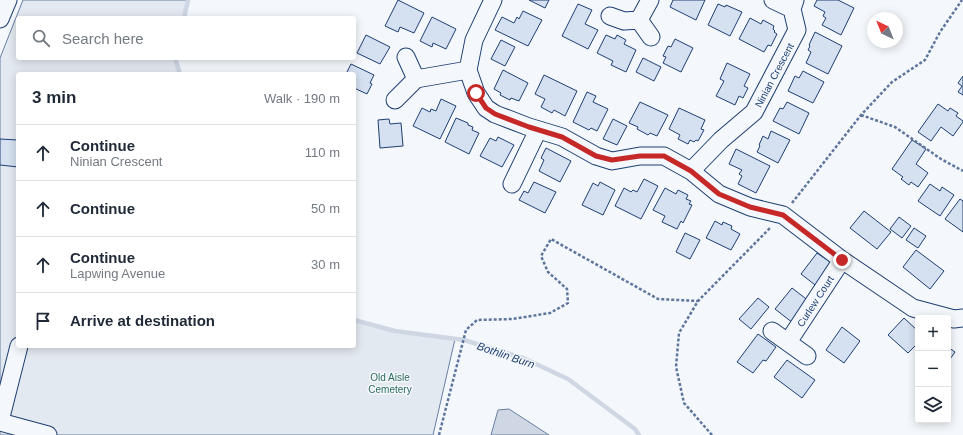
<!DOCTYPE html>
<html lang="en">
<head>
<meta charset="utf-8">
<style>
	body { margin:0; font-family:Arial,sans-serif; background:#f6f6f7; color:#1f2937 }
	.controls { position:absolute; right:12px; bottom:12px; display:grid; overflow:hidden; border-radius:4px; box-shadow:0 2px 10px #0003 }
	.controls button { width:36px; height:36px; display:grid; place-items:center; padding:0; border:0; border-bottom:1px solid #e0e1e3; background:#fff; color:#1f2937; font:20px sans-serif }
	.compass { position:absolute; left:867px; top:12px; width:36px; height:36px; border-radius:50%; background:#fff; box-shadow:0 2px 10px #0003; rotate:317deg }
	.stop { position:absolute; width:12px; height:12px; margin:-9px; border:3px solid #c62828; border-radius:50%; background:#fff }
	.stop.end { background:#c62828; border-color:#fff; box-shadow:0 1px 4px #0008 }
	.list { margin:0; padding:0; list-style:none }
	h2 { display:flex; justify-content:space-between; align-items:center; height:52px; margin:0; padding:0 16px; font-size:17px }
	h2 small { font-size:13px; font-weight:400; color:#747a83 }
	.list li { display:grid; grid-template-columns:26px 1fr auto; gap:12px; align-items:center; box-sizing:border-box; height:56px; padding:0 16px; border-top:1px solid #e0e1e3 }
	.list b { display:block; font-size:15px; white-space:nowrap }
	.list p { margin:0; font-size:13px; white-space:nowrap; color:#747a83 }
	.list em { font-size:13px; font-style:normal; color:#747a83 }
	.icon { flex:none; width:22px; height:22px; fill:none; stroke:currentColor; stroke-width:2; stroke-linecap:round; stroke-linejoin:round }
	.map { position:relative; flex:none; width:963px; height:435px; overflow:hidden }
	.search { position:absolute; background:#fff; box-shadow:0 2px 10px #0003; left:16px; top:16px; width:340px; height:44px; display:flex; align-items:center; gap:10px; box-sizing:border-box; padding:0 14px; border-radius:4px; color:#747a83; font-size:15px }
	.panel { position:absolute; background:#fff; box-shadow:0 2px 10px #0003; left:16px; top:72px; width:340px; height:276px; border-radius:4px }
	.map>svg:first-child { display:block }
	.green { fill:#e3e9f0; stroke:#687fa3 }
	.water { fill:#cfd7e4; stroke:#687fa3 }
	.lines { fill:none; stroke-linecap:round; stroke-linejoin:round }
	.stream { stroke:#cfd7e4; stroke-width:4.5 }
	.building { fill:#d5e0f0; stroke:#1d3f73 }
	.minor-casing { stroke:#1d3f73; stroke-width:19 }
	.path { stroke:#5e769c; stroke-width:2.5; stroke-dasharray:3 2; stroke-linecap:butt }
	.minor { stroke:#f4f7fb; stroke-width:17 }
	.route { stroke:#c62828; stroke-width:5 }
	.labels { text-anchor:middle; stroke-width:3; stroke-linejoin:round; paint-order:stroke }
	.street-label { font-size:10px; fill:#1d3f73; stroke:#f4f7fb }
	.park-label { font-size:10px; fill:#2c6c60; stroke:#f4f7fb }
	.water-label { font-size:11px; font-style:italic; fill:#1d3f73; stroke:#f4f7fb }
</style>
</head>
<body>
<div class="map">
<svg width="963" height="435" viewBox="0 0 963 435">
	<rect width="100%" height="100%" fill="#f4f7fb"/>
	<!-- green -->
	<path class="green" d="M23,0H187L183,18H18V58H175L180,74H18V346H354V320L395,331L455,339L433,435H0V58Z"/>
	<!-- water -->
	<path class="water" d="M509,409L549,435H491L498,410Z"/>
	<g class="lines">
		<!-- stream -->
		<path class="stream" d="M184,18L188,0
			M175,58L180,74
			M354,320L395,331L464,340L523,358L568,379L635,429L639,435"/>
	</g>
	<!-- building -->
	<path class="building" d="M398,0L424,13L414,33L400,27L398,32L385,26Z
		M529,0H549L545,8Z
		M673,0H705L696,20L670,7Z
		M817,0H838L854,8L841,35L822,25L826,18L823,16L825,12L814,6Z
		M578,4L592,10L585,24L598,30L588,49L562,36Z
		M718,4L725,7L726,5L742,12L730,36L708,25Z
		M523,11L542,20L528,46L495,30L502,17L514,23L517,17L519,19Z
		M432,17L456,29L446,49L433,43L432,47L420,41Z
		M750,18L761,24L763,20L774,26L773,29L775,31L774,32L777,34L771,46L768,45L764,52L739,39Z
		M815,32L842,46L828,74L806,63L811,52L808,50L810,46L809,45Z
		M366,35L390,47L380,64L357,53Z
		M606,35L615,39L617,35L626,40L624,44L636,50L626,72L611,65L613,61L597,53Z
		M675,39L693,48L681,72L663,63L666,57L663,56L668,46L671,47Z
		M501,40L515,47L505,66L491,59Z
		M643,58L661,67L654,81L636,72Z
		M727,63L750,74L744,86L748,88L743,98L739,96L735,105L716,96L724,81L720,79Z
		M351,64L374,75L370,83L372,84L367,94L354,88V74H346Z
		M503,70L528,83L519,101L511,98L510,100L500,95L501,93L494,89Z
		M803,71L824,82L813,103L788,91L795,76L799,78Z
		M544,75L577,91L565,116L554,110L552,113L541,107L545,99L535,94Z
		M963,76V95L958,92L962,86L958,83Z
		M587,92L596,96L593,102L608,109L597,131L591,128L589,130L573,122Z
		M441,99L456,106L440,139L413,126L422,108L430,112L431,109L436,111Z
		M640,102L668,115L657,136L650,133L648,135L637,129L638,127L629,123Z
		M787,102L809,113L799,134L773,121L780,108L783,109Z
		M938,104L948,111L950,108L958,113L956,116L963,121V122L953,136L941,127L931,141L918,132Z
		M679,108L705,120L701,129L704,130L698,141L696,140L694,142L690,140L688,144L678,139L680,135L669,129Z
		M456,118L468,123V125L473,127L472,130L479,133L469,154L445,142Z
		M389,119L390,124L401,123L403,146L380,148L378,120Z
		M613,119L627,126L617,145L603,139Z
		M771,131L790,140L778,163L757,152L760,146L759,145L763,136L768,139Z
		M498,137L514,145L502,167L480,156L490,138L496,141Z
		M0,139L18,140V167L0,165Z
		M912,140L926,149L916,164L928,173L918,187L911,182L909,185L901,179L903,177L892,169Z
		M546,148L571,161L560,182L539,171L544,160L541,158Z
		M736,149L770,166L756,193L738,184L742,176L739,174L742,170L729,164Z
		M644,179L658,186L641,219L615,206L624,188L631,192L633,190L637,192Z
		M534,182L556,192L545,213L519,200L524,191L528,193Z
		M600,182L615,190L603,215L582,205L593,183L598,186Z
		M930,184L940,191L942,187L954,195L940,216L918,201Z
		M665,188L676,194L678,190L688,195L686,199L691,201L689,204L692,205L683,223L681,221L677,229L662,222L665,216L653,210Z
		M960,199L963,201V232L945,219Z
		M864,211L891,232L877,249L850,228Z
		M899,217L911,226L902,238L890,229Z
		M715,221L722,225L723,222L732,226L731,229L740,234L731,250L706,238Z
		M914,228L926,236L918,248L906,240Z
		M685,233L700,240L690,259L676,252Z
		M916,250L944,271L930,289L903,267Z
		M817,253L836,266L819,288L801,274Z
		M792,288L810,302L793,323L775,309Z
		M758,298L769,307L751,329L739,319Z
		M904,318L918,331V343L908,353L888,335Z
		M842,327L860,341L844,363L826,350Z
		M758,334L776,347L766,361L763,360L753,373L737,362Z
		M948,347L955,352L948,362Z
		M787,360L815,380L802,398L774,377Z"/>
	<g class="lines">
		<!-- minor casing -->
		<g class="minor-casing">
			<path id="minor" d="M493,0L474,40L468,70L476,93L486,108L495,114L529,127L562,137L596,156L612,161L640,156H664L691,171L719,194L750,207L783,215L842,260L913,308L954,319L963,318
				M773,0L792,9
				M610,16L624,21L639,20L650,0
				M0,19L8,0
				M639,20L651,37
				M406,57L416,79
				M395,100L416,79L468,70
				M691,171L721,140L754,112L797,30L792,9L795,0
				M512,184L538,130
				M772,331L807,356
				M788,342L842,260
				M0,421L19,346
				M0,422L48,435"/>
		</g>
		<!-- path -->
		<path class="path" d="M861,115L895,127L941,159L963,171
			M792,203L861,115L892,82L925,60L940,32L962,0
			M439,435L466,330L477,320L512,319L550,313L568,303L567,289L548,272L541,256L551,239L658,299L698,301
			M712,435L684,403L676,367L679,333L698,301L770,228"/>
		<!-- minor -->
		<use href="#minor" class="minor"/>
	</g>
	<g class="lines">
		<!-- route -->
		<path class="route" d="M476,93L486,108L495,114L529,127L562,137L596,156L612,160L640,156H664L691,171L719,194L750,207L783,215L842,260"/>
	</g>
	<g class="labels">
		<!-- street labels -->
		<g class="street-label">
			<text transform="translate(774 75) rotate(-62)" y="4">Ninian Crescent</text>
			<text transform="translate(815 301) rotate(-57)" y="4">Curlew Court</text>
		</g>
		<!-- park labels -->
		<g class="park-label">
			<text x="390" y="381">Old Aisle<tspan x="390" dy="12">Cemetery</tspan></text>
		</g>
		<!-- water labels -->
		<g class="water-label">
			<text transform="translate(506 355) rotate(19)" y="4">Bothlin Burn</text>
		</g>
	</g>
</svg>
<div class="controls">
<button>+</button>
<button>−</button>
<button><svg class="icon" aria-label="layers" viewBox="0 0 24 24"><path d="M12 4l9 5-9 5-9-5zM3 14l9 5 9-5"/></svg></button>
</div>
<svg class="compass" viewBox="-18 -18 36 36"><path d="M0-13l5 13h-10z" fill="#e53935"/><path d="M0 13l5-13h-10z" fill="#747a83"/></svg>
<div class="stop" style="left:476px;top:93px"></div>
<div class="stop end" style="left:842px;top:260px"></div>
<div class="search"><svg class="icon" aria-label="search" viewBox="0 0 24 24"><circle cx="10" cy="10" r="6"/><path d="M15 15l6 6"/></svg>Search here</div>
<section class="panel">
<h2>3 min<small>Walk · 190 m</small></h2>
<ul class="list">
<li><svg class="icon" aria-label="ahead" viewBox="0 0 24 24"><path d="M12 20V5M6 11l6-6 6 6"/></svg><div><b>Continue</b><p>Ninian Crescent</p></div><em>110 m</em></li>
<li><svg class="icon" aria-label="ahead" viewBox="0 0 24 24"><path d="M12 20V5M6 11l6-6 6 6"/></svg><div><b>Continue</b></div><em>50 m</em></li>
<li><svg class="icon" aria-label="ahead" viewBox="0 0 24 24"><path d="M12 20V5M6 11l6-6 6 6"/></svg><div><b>Continue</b><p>Lapwing Avenue</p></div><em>30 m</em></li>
<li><svg class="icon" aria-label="arrive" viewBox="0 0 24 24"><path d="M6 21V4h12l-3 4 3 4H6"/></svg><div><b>Arrive at destination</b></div></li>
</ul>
</section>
</div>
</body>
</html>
